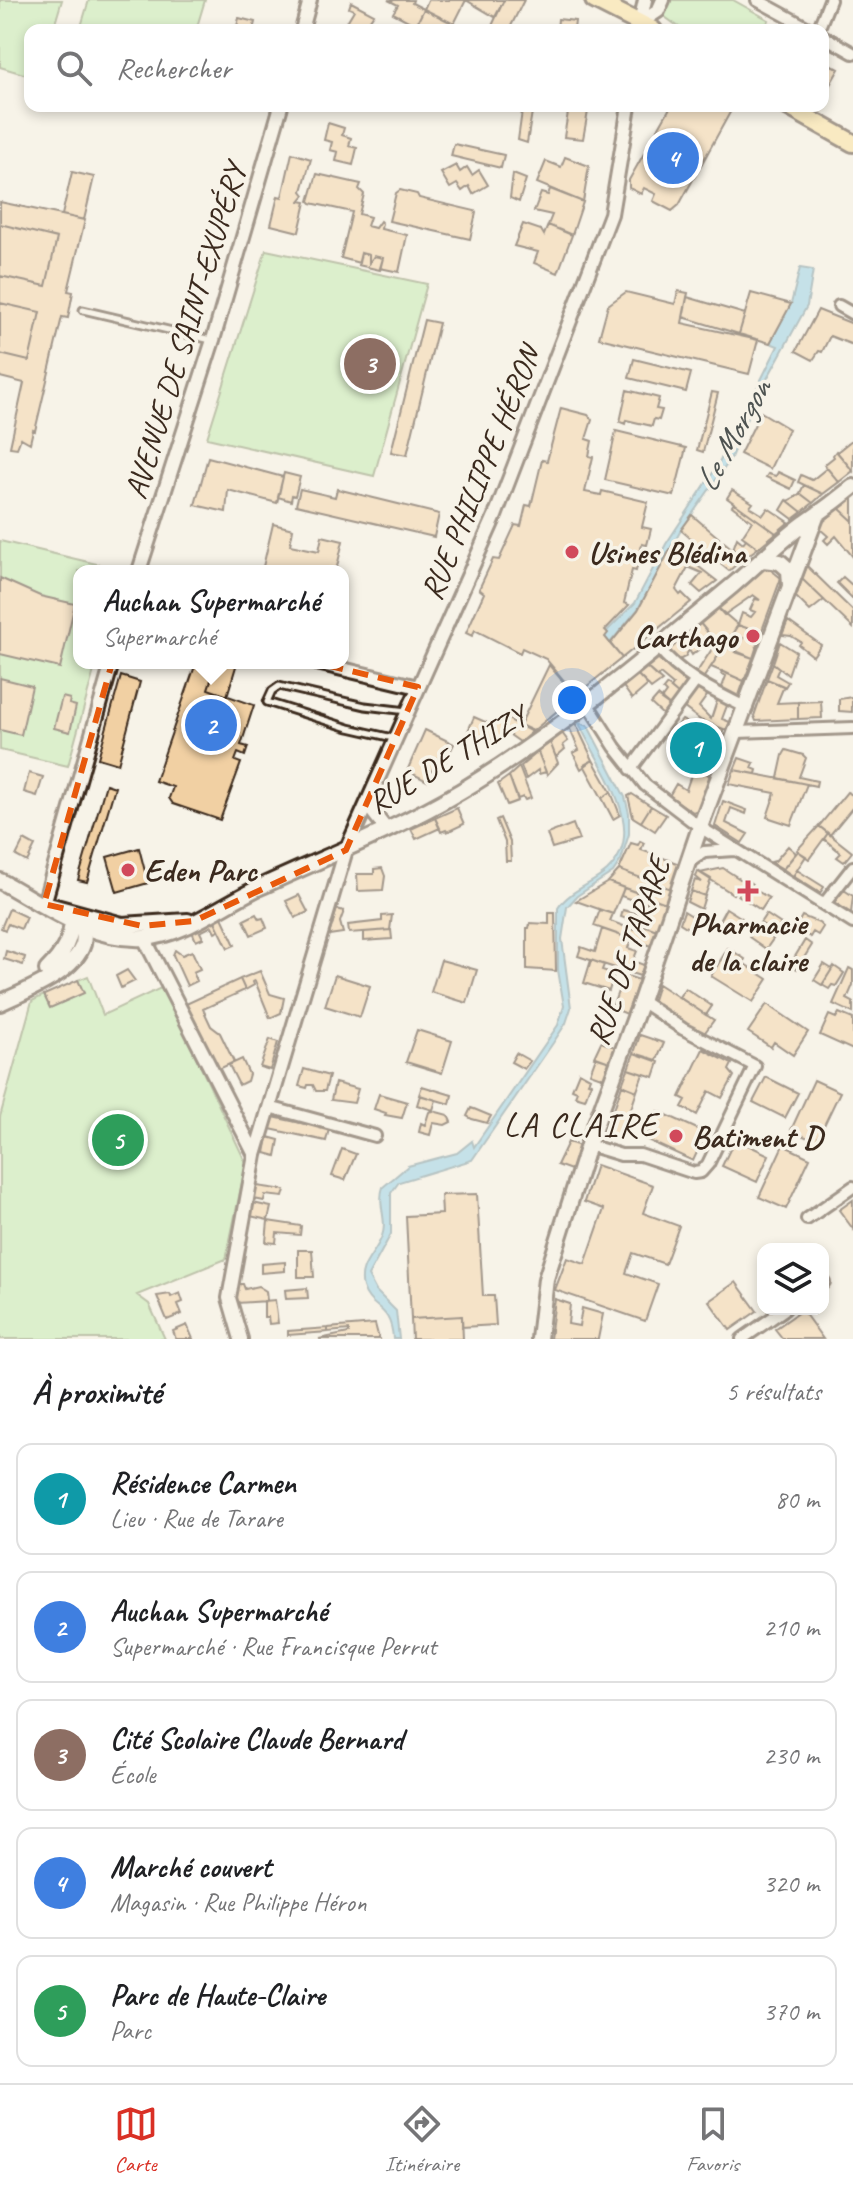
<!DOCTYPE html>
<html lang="fr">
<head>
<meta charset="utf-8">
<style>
	body { margin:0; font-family:Caveat,sans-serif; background:#f6f6f6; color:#202124 }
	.controls { position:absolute; right:24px; bottom:24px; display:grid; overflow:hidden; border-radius:16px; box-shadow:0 4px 12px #0003 }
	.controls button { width:72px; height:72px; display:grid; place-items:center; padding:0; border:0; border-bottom:2px solid #e0e0e0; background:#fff; color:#202124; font:40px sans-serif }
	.you { position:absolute; left:572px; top:700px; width:28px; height:28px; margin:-20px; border:6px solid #fff; border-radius:50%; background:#1a73e8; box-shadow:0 0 0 12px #1a73e833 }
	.badge { display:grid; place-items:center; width:52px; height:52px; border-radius:50%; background:#d93025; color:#fff; font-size:26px; font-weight:700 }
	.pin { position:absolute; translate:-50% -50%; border:4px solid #fff; box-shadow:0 2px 8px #0006 }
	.popup { position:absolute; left:73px; top:565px; width:276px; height:104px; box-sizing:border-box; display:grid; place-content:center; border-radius:16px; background:#fff; filter:drop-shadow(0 2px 6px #0005); font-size:26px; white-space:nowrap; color:#757577 }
	.popup b { font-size:30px; color:#202124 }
	.popup::after { content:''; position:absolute; left:50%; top:100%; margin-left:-16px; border:16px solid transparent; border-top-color:#fff }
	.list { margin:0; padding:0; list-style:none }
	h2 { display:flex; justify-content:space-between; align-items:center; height:104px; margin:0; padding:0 32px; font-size:34px }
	h2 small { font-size:26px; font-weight:400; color:#757577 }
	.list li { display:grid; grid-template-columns:52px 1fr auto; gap:24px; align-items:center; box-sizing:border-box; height:112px; margin:0 16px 16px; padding:0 16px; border:2px solid #e0e0e0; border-radius:16px }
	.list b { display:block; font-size:30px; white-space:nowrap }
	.list p { margin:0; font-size:26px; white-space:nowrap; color:#757577 }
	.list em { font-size:26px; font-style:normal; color:#757577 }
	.icon { flex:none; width:44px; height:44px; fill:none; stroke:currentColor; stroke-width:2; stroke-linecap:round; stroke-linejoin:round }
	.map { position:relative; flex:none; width:853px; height:1339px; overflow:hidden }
	.search { position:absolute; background:#fff; box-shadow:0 4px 12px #0003; left:24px; right:24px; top:24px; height:88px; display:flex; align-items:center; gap:20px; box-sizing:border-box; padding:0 28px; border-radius:16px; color:#757577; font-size:30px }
	.sheet { height:744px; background:#fff }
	nav { display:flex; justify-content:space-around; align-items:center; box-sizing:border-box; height:112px; border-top:2px solid #e0e0e0; background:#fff; font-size:22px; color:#757577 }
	nav a { display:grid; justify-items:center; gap:4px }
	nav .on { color:#d93025 }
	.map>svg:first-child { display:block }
	.green { fill:#baebaa; stroke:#7a8a64; stroke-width:2 }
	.water { fill:#88cde9; stroke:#698c98; stroke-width:2 }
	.building { fill:#f1d0a3; stroke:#3b2a1e; stroke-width:2 }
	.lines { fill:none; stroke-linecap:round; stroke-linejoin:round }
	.service-casing { stroke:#3b2a1e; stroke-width:11 }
	.minor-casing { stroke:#3b2a1e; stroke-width:16 }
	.tertiary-casing { stroke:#3b2a1e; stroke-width:18 }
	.secondary-casing { stroke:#3b2a1e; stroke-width:20 }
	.primary-casing { stroke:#3b2a1e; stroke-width:22 }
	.service { stroke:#f7f3e8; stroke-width:5 }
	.minor { stroke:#f7f3e8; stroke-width:10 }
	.tertiary { stroke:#f7f3e8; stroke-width:12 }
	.secondary { stroke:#f7f3e8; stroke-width:14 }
	.primary { stroke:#fadf96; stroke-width:16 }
	.marked { fill:none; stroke:#e8590c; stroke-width:6; stroke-dasharray:16 10; stroke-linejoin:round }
	.poi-dot { fill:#d1495b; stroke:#f7f3e8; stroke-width:3 }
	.labels { text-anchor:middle; stroke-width:7; stroke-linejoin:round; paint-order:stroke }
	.street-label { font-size:32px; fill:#3b2a1e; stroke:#f7f3e8 }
	.poi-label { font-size:32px; font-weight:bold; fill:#3b2a1e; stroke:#f7f3e8; text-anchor:start }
	.water-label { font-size:34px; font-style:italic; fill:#4e5351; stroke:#f7f3e8 }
	.neighbourhood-label { font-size:34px; letter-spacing:2px; fill:#3b2a1e; stroke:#f7f3e8 }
</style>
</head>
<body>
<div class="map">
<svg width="853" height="1339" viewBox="0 0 853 1339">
	<rect width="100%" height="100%" fill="#f7f3e8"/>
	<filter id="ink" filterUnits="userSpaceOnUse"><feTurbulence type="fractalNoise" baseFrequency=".0125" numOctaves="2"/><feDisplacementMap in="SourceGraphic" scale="16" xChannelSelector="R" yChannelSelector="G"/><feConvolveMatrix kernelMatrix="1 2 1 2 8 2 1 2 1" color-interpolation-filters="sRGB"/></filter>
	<g filter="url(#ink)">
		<!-- green -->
		<path class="green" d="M0,0H62L53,30H30V76L0,67Z
			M89,0H205L196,30H80Z
			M670,0H733L769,20L763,30H683L665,17V10Z
			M266,250L427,284L374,476L207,438Z
			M0,541L122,570L79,571V663H96L68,766L0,750Z
			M88,976L103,1015L163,987L246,1163L226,1259L137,1295L149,1304L165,1339H0V1117L32,1001L44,995L50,1008L83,993L78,980Z"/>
		<!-- water -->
		<path class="water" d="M800,268L813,270L807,306L751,408L730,460L681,530L638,609L610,643L605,637L607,631L635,603L666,544L718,465L778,346L770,343L791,304Z
			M579,723L588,726L625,797L629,813V834L621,860L613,872L577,896L567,907L562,939L571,1008L566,1023L553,1043L472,1160L399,1182L391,1193V1234L368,1276L376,1291L396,1311L399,1339H393C391,1303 370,1311 363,1287C357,1266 376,1254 382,1236C388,1220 377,1204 383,1187L408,1166L457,1153L472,1141L474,1147L558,1025L564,1006L558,970V908C570,890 591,885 607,871C652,829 597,765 579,723Z"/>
		<!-- building -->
		<path class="building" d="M388,0H413L412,3L424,9L416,25L393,13L398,5Z
			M428,0H466L454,24L424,9Z
			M466,0H504L495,17Z
			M504,0H524L509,30H490Z
			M351,2L374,14L363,30H342L354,10L349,8Z
			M424,9L454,24L451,30H426L416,25Z
			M239,18L255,22L253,30H236Z
			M558,19L575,21L574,30H557Z
			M824,61L839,69L823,97V62Z
			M569,106H589L583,139L564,137Z
			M671,106L733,107L679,205L672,211L653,201L656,194L644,188L641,194L629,188V180Z
			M522,111L532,112L527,143L518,140Z
			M328,123L344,128L342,135L351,138L349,146L357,148L353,165L336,161L338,152L330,150L332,142L324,140Z
			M454,144L504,155L501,168L451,156Z
			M292,153L311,159L302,191L305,195L300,201L306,202L299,232L271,225L278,196L282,197Z
			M565,157L589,166L583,202L537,183L546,161L561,167Z
			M456,165L460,172L467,167L472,175L479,170L488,185L473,194L469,186L462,191L457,184L450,188L441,173Z
			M72,172L94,177L84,220L62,215Z
			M317,174L361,184L359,189L364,194L359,214L370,217L367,226L375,228L380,221L382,223L381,229L407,235L399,272L380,268L383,258L374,256L369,263V255L361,253L359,263L341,258L352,212L311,203L309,201Z
			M513,174L526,179L519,202L510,198Z
			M550,189L583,202L572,235L548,225L552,215L534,211L541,193L548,195Z
			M400,190L417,194L419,198L475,211L476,213L470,239L389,221L396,193Z
			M0,202L85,220L68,291L73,292L68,318L62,317L35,431L33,430L30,443L21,438L17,448L10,447L24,383L0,377V354L29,361L40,312L0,303V276L46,286L57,238L0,224Z
			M0,224L57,238L46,286L0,276Z
			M523,224L541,230L544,235L548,225L572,235L558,273L534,263L538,252L514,246Z
			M361,253L369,255V263L374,256L383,258L380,270L358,265Z
			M678,291L688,293L682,323L758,340L749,374L599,338L608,305L626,292L675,304Z
			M751,293L791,304L770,343L739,334Z
			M687,297L745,314L739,334L683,317Z
			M0,303L40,312L29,361L0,354Z
			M818,310L853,324V345L830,336L822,352L819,351L813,360L796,351Z
			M424,320L439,323L407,455L391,452Z
			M634,359L691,373L686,392L629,378Z
			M627,390L659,398L656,409L662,410L659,420L654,419L652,426L626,420L625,424L620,422Z
			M712,392L718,393L703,452L697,450Z
			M561,408L588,415L592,420L586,439L592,441L589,456L593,457L585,492L601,495L602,491L648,502L642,527L651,529L647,545L642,544L636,571L632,570L624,603L629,605L605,630L608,633L605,637L622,658L576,695L546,659L522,648L520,653L475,630L472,636L466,633L484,593L479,589L493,559L499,560L515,525L521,526L526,505L531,506L542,460L547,461Z
			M761,412L789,429L770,469L740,454Z
			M616,431L686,448L674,496L605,480Z
			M853,439V471L837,452Z
			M836,451L853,471L839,482L824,465L834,457L833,455Z
			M208,457L283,477L277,503L228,490L226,512L195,505Z
			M827,468L839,482L823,494L798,482L801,475L812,480Z
			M778,472L795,480L791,489L766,477L768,474L776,476Z
			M284,473L300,477L295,496L292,495L291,501L278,497Z
			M804,485L823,494L813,503L800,493Z
			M300,489L335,497L337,489L439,514L434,537L296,505Z
			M732,490L753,503L750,507L763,515L768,508L789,522L776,533L727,498Z
			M801,494L813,503L802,512L788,501Z
			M853,497V521L839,508Z
			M787,500L802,512L793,519L781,510Z
			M734,503L776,533L758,548L742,536L752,521L732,506Z
			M839,508L853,521V557L836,536L828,544L824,540L828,536L820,529L823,522Z
			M692,515L719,538L714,544L717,547L710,555L681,530Z
			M273,524L293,529L290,545L319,551L322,536L343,541L336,571H262Z
			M737,538L743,543L746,539L758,548L744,558L733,549Z
			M724,542L744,558L729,571L712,557Z
			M672,546L717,581L701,593L692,585L702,573L688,567L676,590L680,595L682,593L691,602L622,658L610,644L638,610Z
			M766,566L781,578L761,633L738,625L742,613L751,617L755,612L750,610L755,599L760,600L753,595L724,615L717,607Z
			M807,566L853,611V628L802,579Z
			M843,577L853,586V599L837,583Z
			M0,578L40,596L75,604L60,668L0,654Z
			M802,579L824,600L810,611L796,597Z
			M717,607L738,625L722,650L699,622Z
			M788,621L821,645L813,656L799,645L801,642L791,636L782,635Z
			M699,622L709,634L696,645L699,649L692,655L689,650L685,657L675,662L666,649Z
			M738,625L761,633L753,658L735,652L740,646L734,644L736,638L742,640L743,638L732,634Z
			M780,642L796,652L788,675L773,663Z
			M716,643L722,650L702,680L695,675Z
			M724,646L753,658L744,681L711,667Z
			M656,657L688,684L679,695L671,688L673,685L660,674L657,677L645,666Z
			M196,663L216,665L208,689L254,705L241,745L248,747L245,756L238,753L235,761L241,763L220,820L173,804L169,798L173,787L155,781Z
			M209,663H237L227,696L208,689L216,665Z
			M773,663L779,668L776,675L788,682L785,687L767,679Z
			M549,665L575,696L533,731L520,725Z
			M645,666L662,681L651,689L636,673Z
			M722,671L744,681L738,698L721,690L726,676L721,674Z
			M636,673L648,685L632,699L622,685Z
			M121,676L140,682L118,764L98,758Z
			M0,678L32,686L21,735L0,730Z
			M767,679L784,686L777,703L798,702V719L756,721L754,716Z
			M667,685L679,695L671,707L661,700L666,693L663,690Z
			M698,687L709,693L699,707L711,719L718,698L728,703L722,719L730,722L726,730L703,722L683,707Z
			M658,696L671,707L664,716L651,704Z
			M62,697L70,699L69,704L76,706L70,732L54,728Z
			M852,697V712L839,711V699Z
			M821,701L822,718L798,719V702Z
			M474,717L492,725L506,718L532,732L520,742L507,733L497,740L494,736L492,742L468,731Z
			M682,720L697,728L700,720L724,729L708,774L690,765L694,755H688L665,742Z
			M575,722L593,760L581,769L573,753L579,750L569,727Z
			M425,730L454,744L445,762L438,758L427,781L407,771Z
			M562,733L568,741L563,745L565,749L556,757L550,742Z
			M550,742L558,763L547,775L538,752Z
			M786,750L803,755L806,758L799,777L817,781L816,786L778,778L783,755Z
			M538,752L546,772L539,774L538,770L526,779L521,766Z
			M739,758L754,763L752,768L757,770L756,774L734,770Z
			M593,760L611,792L602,798L584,765Z
			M694,766L710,776L698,810L693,812L669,796L676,784L686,790Z
			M519,767L531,798L525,800L523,797L518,799L509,776Z
			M734,770L807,784L791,825L767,817L775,793L729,784Z
			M29,773L43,777L37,796L24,792Z
			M509,776L518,801L507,805L498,784Z
			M106,784L115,787L87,882L78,880Z
			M611,792L620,815L613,819L602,798Z
			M847,792L853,795V807L830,835L819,826Z
			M632,794L651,806L641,822L633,817L628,796Z
			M723,801L747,810L746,814L731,808L726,823L748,834L742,843L715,826Z
			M651,806L666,815L655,831L641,822Z
			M457,808L464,824L447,832L446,830L441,832L435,818Z
			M435,818L440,828L416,839L411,829Z
			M500,818L510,842L511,861H506L505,842L496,820Z
			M573,824L579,840L552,848L547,834Z
			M819,826L828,833L809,859L797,850Z
			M828,833L852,852L844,862L837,857L841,853L824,839Z
			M24,840L35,846L27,862L16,856Z
			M640,841L644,843L641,850L680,864L671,889L619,870L631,843L638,845Z
			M788,846L796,853L783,869L771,862L775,861Z
			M139,848L148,883L117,892L107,857Z
			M798,851L806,856L793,876L783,869Z
			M382,868L385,876L383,890L358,891L357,874H374V869Z
			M723,868L740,879H745L752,884V888L769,898L761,910L738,895L742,889L738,886L733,894L700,873Z
			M619,870L671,889L666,903L608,882Z
			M797,870L824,887L820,893L793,876Z
			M698,871L711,879L705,896L691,891L695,880L702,882L696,877Z
			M608,882L624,888L613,914L576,901Z
			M624,888L649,897L646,905L621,896Z
			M844,890L853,896L851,913L834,902Z
			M691,891L705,896L701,909L687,902Z
			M299,895L308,912L295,918L286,901Z
			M649,897L666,903L657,930L621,917L623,910L643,915L645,910L649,911L653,903L648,901Z
			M726,908L742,918L736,930L720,919Z
			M9,909L26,917L21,929L8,924L5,930L1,928Z
			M337,909L344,911L340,922L343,933L329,935Z
			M600,910L613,914L610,921L634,930L637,923L657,930L651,946L594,926Z
			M684,911L695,918L691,930L680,923Z
			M549,913H555L556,971L527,969V928H529L530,923L549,924Z
			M256,914L259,919L263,918L267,928L251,935L244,920Z
			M766,914L781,924L771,937L773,939L766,949L749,937L755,927L765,933L769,928L760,923Z
			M221,915L235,945L228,948L214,919Z
			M392,915L390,930L349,933L348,925L382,921V916Z
			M802,916L819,923L823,927L818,935L813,932L810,937L803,932L805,929L798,923Z
			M214,919L219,930L215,932L212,926L200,932L203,938L196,941L191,929Z
			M602,929L631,939L628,948L637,951L633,961L644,965L640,976L578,956L581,947L595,952Z
			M391,930L392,939L364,941V932Z
			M805,940L812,945L797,969L790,965Z
			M728,948L745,959L743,963L768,979L753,1002L711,976Z
			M175,950L182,955L192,951L200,969L193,972L197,981L187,986L173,955Z
			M6,951L25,957L23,965L4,959Z
			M441,960L477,970L467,1003L431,992Z
			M591,960L604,965L602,970L614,974L609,991L584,983Z
			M824,964L832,969L822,985L814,980Z
			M834,966L844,973L836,986L832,985L829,989L822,985Z
			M849,968L853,970V985L847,999L853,1002V1013L833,1004Z
			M127,970L135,981L121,988L116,976Z
			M260,971L270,994L284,998L281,1013L270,1018L255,981L253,982L254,985L245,990L240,979Z
			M335,975L370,986L360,1017L325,1006Z
			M624,975L639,980L627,1014L612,1008Z
			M240,979L245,990L203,1009L211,1026L220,1033L234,1062L217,1070L186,1004Z
			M78,980L84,993L50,1008L44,995Z
			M658,984L714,1020L703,1035L652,1003Z
			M685,988L712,1006L706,1015L679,997Z
			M767,1004L808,1032L793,1055L774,1042L771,1047L748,1032Z
			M839,1013L853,1019V1050L820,1035L829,1015L836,1018Z
			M417,1030L452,1041L442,1073L406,1062Z
			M640,1035L664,1043L657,1060L634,1053Z
			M270,1039L278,1042L270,1070L260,1067Z
			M601,1042L615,1047L610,1062L594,1057Z
			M703,1049L732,1064L729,1070L734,1076L722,1098L709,1091L697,1115L682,1107L686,1100L680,1097Z
			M516,1053L530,1061L524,1069L511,1062Z
			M634,1053L659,1062L654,1077L628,1069Z
			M596,1057L610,1062L604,1078L590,1073Z
			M242,1059L249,1074L247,1081L239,1085L229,1065Z
			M304,1069L329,1076L325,1091H316L313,1085H308L307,1088L299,1086Z
			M628,1069L643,1074L637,1091L622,1085Z
			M579,1072L590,1078L588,1082L591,1083L585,1099L575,1096L577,1091L572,1089Z
			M766,1077L798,1093L785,1118L753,1102Z
			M814,1080L840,1092L816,1142L791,1130Z
			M335,1083L358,1089L354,1103L331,1100Z
			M622,1085L637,1091L621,1138L606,1133Z
			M422,1086L452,1095L450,1104L419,1095Z
			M379,1094L407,1102L402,1118L385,1115L386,1113L374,1109Z
			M420,1095L436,1100L433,1110L417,1105Z
			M471,1108L474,1109L491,1116L487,1123L472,1119L467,1116Z
			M433,1111L448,1115L451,1122L445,1125L433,1123L430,1135L419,1132L421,1123L425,1125L429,1112Z
			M658,1111L706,1133L693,1161L645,1139Z
			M273,1117L329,1129L326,1141L270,1129Z
			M268,1137L279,1140L276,1156L265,1153Z
			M735,1139L769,1155L757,1182L722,1166Z
			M568,1142L580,1146L571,1170L557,1165Z
			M783,1145L810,1158L786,1209L759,1197Z
			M342,1149L356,1154L345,1180L332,1176Z
			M596,1165L653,1185L643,1213L679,1226L665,1264L633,1253L626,1273L658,1284L645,1321L555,1290L567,1258L585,1264L604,1209L584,1202Z
			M257,1186L285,1190L283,1197L265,1195L264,1201L254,1199Z
			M477,1194L483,1296H494L496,1325L462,1327V1316L411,1319L406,1216L442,1214L441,1195Z
			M853,1200V1229L839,1210Z
			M253,1203L271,1207L268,1220L250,1216Z
			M268,1221L301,1226L300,1235L277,1233L276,1243L266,1242Z
			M298,1250H312L314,1277H298Z
			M285,1262V1271L261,1273V1264Z
			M736,1282L757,1311L730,1330L709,1301Z
			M237,1284H243L245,1289L258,1286L266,1291L267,1301L237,1303Z
			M307,1288L308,1298L286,1299L285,1290Z
			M180,1293L183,1302L178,1304L182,1314L167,1320L157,1296L170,1294L171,1297Z
			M555,1299L570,1304L568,1324L579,1326L582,1308L603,1314L598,1339H550Z
			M275,1300L278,1323L269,1324L268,1317H264V1301Z
			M802,1310L823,1339H783L775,1329Z
			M462,1316L463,1339H412L411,1319Z
			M375,1324L379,1339H319L349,1333V1330L328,1332V1328Z
			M187,1325L193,1339H176L173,1331Z
			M328,1328V1332L288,1335V1331Z"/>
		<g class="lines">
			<!-- service casing -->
			<g class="service-casing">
				<path id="service" d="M83,310L211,340
					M393,738L349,728L267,702L272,691L279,686L365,706L407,711"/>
			</g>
			<!-- minor casing -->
			<g class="minor-casing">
				<path id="minor" d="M757,0L812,30
					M818,30L830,0
					M823,36L853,53
					M839,306L853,314
					M658,647C682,677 713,691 747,708
					M587,703L615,747L645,785L700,827L853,923
					M737,732L853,728
					M631,769L695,682
					M688,863L704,852L735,850
					M824,904L853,867
					M269,1107L375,1136
					M588,1145L621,1155H640L694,1173L701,1172L708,1164L755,1066L683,1029L641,1001
					M807,1219L853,1187
					M823,1283L824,1282
					M742,1339L785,1309"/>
			</g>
			<!-- tertiary casing -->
			<g class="tertiary-casing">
				<path id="tertiary" d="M640,23L658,11L663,0
					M639,27L645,0
					M302,30L310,0
					M139,571L213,340L281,106
					M317,663L418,687
					M370,798L372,811L386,829
					M44,904L112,663
					M144,938L255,1155
					M241,1339L229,1298L255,1155L346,850L495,516L611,214L629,106"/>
			</g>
			<!-- secondary casing -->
			<g class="secondary-casing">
				<path id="secondary" d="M763,560L780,562L789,570L790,585
					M0,881C44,905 91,941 144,938C185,935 223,904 260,887C327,856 397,829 461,791C558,733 645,658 732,586C756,566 779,542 805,523C821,512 837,500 853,487
					M48,905L122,925L188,921
					M47,970C64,954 71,939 73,916
					M0,1003C25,991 74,973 83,944C85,936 83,926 83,918
					M539,1339L546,1279L588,1145L641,1001L700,827L816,517"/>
			</g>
			<!-- primary casing -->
			<g class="primary-casing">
				<path id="primary" d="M594,0L653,30
					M787,106L853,143"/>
			</g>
			<!-- service -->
			<use href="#service" class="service"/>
			<!-- minor -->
			<use href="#minor" class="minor"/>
			<!-- tertiary -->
			<use href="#tertiary" class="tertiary"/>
			<!-- secondary -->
			<use href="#secondary" class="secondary"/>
			<!-- primary -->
			<use href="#primary" class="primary"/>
		</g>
	</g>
	<!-- marked area -->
	<path d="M0 0H853V1339H0ZM125,617L418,687L346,850L194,921L142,926L44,904Z" fill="#f7f3e8" fill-opacity=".55" fill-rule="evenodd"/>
	<path class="marked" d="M125,617L418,687L346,850L194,921L142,926L44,904Z"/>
	<!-- markers -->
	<g class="poi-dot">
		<circle cx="572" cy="552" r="8"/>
		<circle cx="753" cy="636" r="8"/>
		<circle cx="128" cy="870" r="8"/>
		<path d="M744 879h8v8h8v8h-8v8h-8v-8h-8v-8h8z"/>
		<circle cx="676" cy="1136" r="8"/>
	</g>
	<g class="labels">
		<!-- street labels -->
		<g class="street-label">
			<text transform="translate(185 331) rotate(-73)" y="11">AVENUE DE SAINT-EXUPÉRY</text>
			<text transform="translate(480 473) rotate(-68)" y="11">RUE PHILIPPE HÉRON</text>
			<text transform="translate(447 759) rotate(-31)" y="11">RUE DE THIZY</text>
			<text transform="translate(628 951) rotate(-71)" y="11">RUE DE TARARE</text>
		</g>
		<!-- poi labels -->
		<g class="poi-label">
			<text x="588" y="563">Usines Blédina</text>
			<text x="737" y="647" text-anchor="end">Carthago</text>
			<text x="144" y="881">Eden Parc</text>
			<text x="748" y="934" text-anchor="middle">Pharmacie<tspan x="748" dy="37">de la claire</tspan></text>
			<text x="692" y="1147">Batiment D</text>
		</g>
		<!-- water labels -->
		<g class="water-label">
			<text transform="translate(732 435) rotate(-61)" y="12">Le Morgon</text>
		</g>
		<!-- neighbourhood labels -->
		<g class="neighbourhood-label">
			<text x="581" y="1136">LA CLAIRE</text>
		</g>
	</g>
</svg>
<div class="controls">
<button><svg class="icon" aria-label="layers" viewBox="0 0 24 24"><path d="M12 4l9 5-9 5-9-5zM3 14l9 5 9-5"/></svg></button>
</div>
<div class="you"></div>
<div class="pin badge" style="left:696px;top:748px;background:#0f9aa8">1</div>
<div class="pin badge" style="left:211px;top:725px;background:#3f7fe0">2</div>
<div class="popup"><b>Auchan Supermarché</b>Supermarché</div>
<div class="pin badge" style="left:370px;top:364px;background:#8d6e63">3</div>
<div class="pin badge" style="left:673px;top:158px;background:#3f7fe0">4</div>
<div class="pin badge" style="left:118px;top:1140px;background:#2e9e5b">5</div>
<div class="search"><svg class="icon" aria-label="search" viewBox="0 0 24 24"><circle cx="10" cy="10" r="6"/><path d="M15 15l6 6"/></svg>Rechercher</div>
</div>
<section class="sheet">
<h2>À proximité<small>5 résultats</small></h2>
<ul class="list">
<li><span class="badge" style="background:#0f9aa8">1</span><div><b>Résidence Carmen</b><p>Lieu · Rue de Tarare</p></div><em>80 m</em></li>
<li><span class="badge" style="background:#3f7fe0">2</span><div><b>Auchan Supermarché</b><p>Supermarché · Rue Francisque Perrut</p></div><em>210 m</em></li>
<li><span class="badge" style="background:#8d6e63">3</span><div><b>Cité Scolaire Claude Bernard</b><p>École</p></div><em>230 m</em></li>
<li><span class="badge" style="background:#3f7fe0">4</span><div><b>Marché couvert</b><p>Magasin · Rue Philippe Héron</p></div><em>320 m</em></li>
<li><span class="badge" style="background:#2e9e5b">5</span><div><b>Parc de Haute-Claire</b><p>Parc</p></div><em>370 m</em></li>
</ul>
</section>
<nav>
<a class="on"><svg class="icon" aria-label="map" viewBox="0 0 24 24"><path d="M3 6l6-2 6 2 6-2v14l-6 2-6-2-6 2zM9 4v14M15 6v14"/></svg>Carte</a>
<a><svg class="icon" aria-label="directions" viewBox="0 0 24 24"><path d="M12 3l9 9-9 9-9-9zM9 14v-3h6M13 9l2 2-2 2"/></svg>Itinéraire</a>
<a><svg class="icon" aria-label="saved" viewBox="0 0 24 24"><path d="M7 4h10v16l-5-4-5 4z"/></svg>Favoris</a>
</nav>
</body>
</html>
